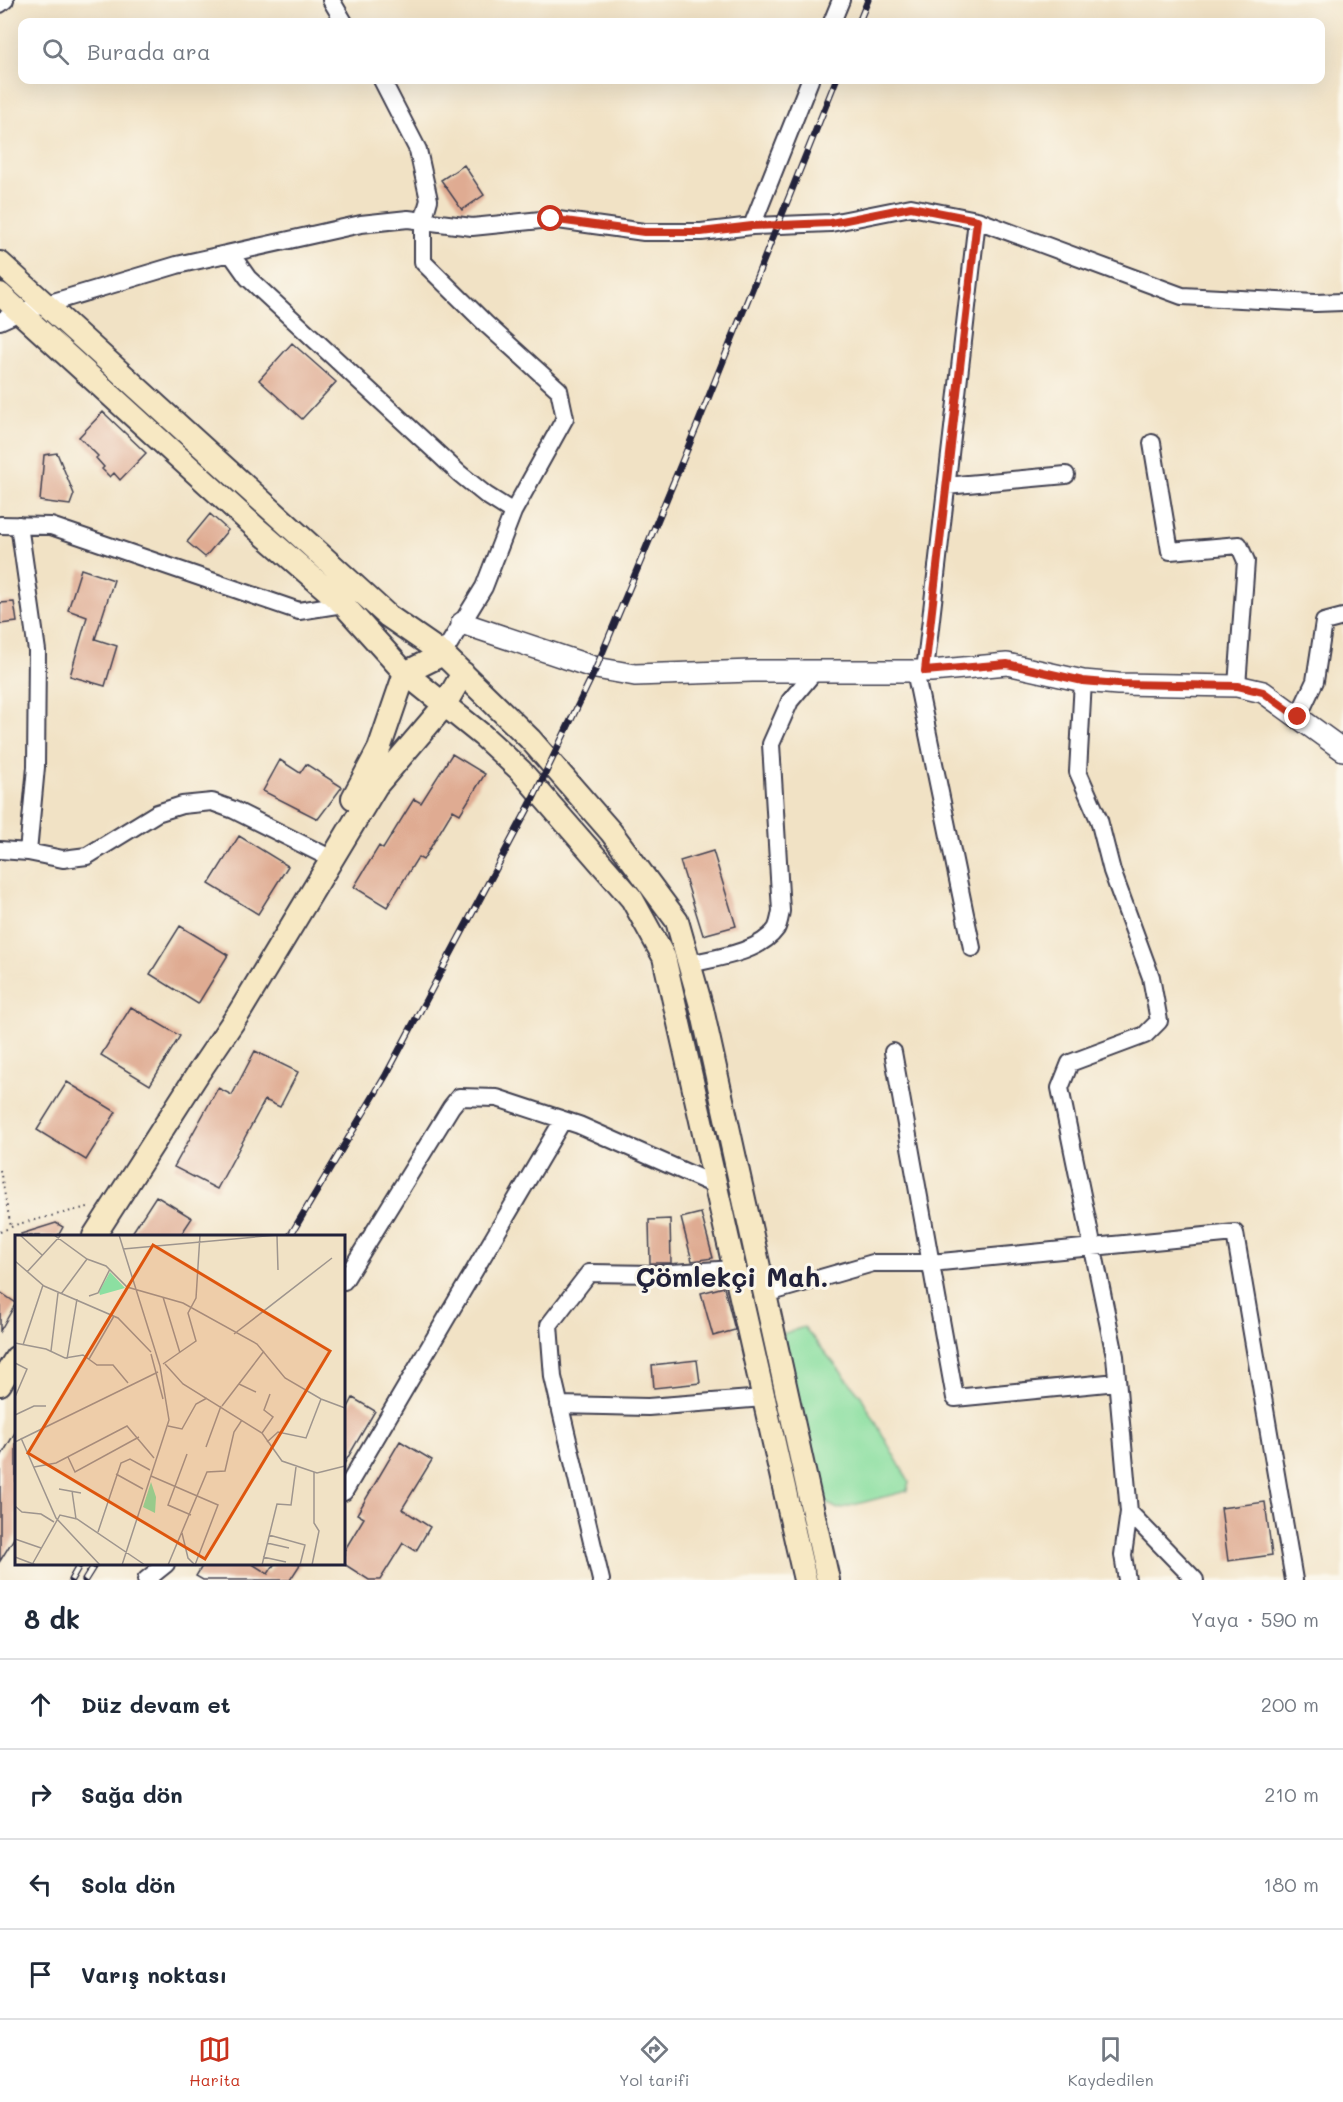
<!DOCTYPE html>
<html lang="tr">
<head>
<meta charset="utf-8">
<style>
	body { margin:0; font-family:Mali,sans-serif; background:#f6f6f7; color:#1f2937 }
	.stop { position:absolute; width:18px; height:18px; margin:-14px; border:4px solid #c8321e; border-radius:50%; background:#fff }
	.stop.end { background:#c8321e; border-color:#fff; box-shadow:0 2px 6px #0008 }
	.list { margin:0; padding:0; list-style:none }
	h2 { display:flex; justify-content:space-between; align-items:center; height:78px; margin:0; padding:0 24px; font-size:26px }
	h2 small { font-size:20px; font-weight:400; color:#747a83 }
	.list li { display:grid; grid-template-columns:39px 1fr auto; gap:18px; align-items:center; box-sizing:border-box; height:90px; padding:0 24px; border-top:2px solid #e0e1e3 }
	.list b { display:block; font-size:22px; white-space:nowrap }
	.list em { font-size:20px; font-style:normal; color:#747a83 }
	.icon { flex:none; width:33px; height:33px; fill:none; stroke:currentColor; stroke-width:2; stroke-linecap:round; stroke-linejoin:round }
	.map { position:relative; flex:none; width:1343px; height:1580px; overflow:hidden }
	.search { position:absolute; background:#fff; box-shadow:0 6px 24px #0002; left:18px; right:18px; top:18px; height:66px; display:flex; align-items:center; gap:15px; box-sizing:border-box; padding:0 21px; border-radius:12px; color:#747a83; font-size:22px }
	.sheet { height:438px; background:#fff }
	nav { display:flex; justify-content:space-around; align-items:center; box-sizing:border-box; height:84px; border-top:2px solid #e0e1e3; background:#fff; font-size:16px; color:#747a83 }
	nav a { display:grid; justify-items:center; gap:3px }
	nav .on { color:#c8321e }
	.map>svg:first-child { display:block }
	.green { fill:#8cdfa1; stroke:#57806e; stroke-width:1.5 }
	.building { fill:#dfab92 }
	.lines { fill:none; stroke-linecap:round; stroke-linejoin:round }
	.minor-casing { stroke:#413f50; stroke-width:20 }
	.tertiary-casing { stroke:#413f50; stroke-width:24 }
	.secondary-casing { stroke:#413f50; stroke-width:26 }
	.path { stroke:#413f50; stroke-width:2; stroke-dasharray:1.5 4.5; stroke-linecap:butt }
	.minor { stroke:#fff; stroke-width:16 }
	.tertiary { stroke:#fff; stroke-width:21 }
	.secondary { stroke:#f7e8c3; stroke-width:22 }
	.rail-casing { stroke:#22223b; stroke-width:7 }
	.rail { stroke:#fbf7ec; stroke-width:4.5; stroke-dasharray:14; stroke-linecap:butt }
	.route { stroke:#c8321e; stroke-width:8 }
	.labels { text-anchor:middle; stroke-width:6; stroke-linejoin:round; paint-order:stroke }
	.district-label { font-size:27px; font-weight:bold; fill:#22223b; stroke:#fbf7ec }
	.inset-road { fill:none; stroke:#9e958e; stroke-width:1.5 }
	.view { fill:#de560e; fill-opacity:0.15; stroke:#de560e; stroke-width:3 }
	.inset-edge { fill:none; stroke:#22223b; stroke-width:3 }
</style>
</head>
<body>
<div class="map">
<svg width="1343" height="1580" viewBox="0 0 1343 1580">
	<rect width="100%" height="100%" fill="#fbf7ec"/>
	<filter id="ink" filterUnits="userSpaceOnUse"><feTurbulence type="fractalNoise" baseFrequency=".0167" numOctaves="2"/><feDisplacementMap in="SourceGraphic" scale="12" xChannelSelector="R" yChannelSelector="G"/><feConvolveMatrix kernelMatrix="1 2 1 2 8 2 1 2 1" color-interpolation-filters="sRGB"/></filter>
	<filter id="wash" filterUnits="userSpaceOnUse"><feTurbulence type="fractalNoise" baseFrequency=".008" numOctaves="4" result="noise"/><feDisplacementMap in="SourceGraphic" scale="24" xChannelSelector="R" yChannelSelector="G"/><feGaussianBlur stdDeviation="1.35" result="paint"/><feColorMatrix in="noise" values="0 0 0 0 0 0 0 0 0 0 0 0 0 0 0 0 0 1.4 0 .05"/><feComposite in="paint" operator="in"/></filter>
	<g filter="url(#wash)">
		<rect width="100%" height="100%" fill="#f1e2c5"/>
		<!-- green -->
		<path class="green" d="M804,1327L861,1396L909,1482L907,1491L838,1509L828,1504L818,1496L782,1334Z"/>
		<g id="blocks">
			<!-- building -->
			<path class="building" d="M464,165L484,195L462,210L441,180Z
				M292,343L336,382L302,419L259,380Z
				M103,412L146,453L120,480L114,473L110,477L102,469L104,467L96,458L98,456L79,437Z
				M57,453L74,494L70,505L40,501L44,455Z
				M210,514L228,530L205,557L187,542Z
				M81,569L114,580L95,639L117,646L105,686L70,676L87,617L68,610Z
				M14,602L17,622L0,624V603Z
				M452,754L485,774L460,814L453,810L423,860L418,857L387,907L354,887L379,846L383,849L414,799L421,803Z
				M280,760L300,773L306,764L342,787L318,819L263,791Z
				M239,836L288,866L258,914L209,884Z
				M713,851L736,926L703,935L680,861Z
				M180,926L228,955L198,1004L150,974Z
				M131,1007L180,1036L150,1085L101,1055Z
				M255,1051L298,1072L280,1107L265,1100L217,1189L174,1167L218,1088L232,1095Z
				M67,1082L116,1112L86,1160L37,1130Z
				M156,1196L192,1218L180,1236H130Z
				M701,1213L713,1258L692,1261L681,1218Z
				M670,1219L671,1263H650L649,1220Z
				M56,1223L63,1227L58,1236H22L21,1234Z
				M724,1287L735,1330L713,1336L701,1293Z
				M0,1292L16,1303L0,1331Z
				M697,1360L700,1383L654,1388L652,1365Z
				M353,1398L375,1411L344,1464V1415Z
				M16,1431V1535L0,1561V1458Z
				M400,1441L432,1460L402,1509L430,1527L416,1551L403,1543L380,1580H369L344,1564V1551L364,1518L357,1514Z
				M1265,1502L1272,1555L1228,1561L1221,1508Z
				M204,1563H251L268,1574L275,1563H301L290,1580H203L196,1576Z"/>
		</g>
	</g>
	<g filter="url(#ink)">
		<use href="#blocks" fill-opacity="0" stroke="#413f50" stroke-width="1.5"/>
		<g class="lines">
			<!-- minor casing -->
			<g class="minor-casing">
				<path id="minor" d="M331,0L344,22
					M0,4L5,0
					M832,22L841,0
					M382,80L418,150L429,200L423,221V262L486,324L559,390L565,418L513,512L484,587L443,654
					M752,226L810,80
					M231,254L248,278L460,474L486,495L513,512
					M0,321L20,312L177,265L361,224L408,219L472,227L551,219L644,232H701L752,226L831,223L911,207L977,220L1182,296L1315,303L1343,302
					M1152,443L1170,551L1239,545L1246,561L1237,686
					M946,486L1066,475
					M0,525L51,526L299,611L343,604
					M19,525L37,651L36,767L28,852
					M915,671L972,948
					M925,671L977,220
					M1083,681L1078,772L1099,820L1112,871L1151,977L1159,1021L1145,1035L1070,1063L1060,1088L1115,1356L1129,1512L1123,1555L1127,1580
					M1298,717L1315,681L1324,622L1343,617
					M0,850L28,852L63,859L87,856L157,813L182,805L212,802L234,810L322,854
					M689,964C715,958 759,953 776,929C779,924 780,916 781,911L771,744L790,701L814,672
					M893,1052L955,1398L1117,1382
					M344,1281L451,1107L459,1097L497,1098L579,1125L717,1186
					M765,1294L873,1263H931L1235,1233L1294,1580
					M559,1405L648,1407L764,1398
					M344,1492L563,1120
					M1129,1512L1195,1580
					M146,1580L166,1564
					M601,1580L553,1377L549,1325L589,1273L656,1274L735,1269"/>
			</g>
			<!-- tertiary casing -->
			<g class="tertiary-casing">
				<path id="tertiary" d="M462,623L596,668L635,675L752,671H931L1007,664L1083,681L1118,684L1237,686L1263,692L1343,750"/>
			</g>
			<!-- secondary casing -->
			<g class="secondary-casing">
				<path id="secondary" d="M0,263L388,616L443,654L530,739L611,832L677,921L702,1009L828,1580
					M0,294L256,528L343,604L405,673L482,735L520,770L632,899L664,957L805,1580
					M353,798L379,749L405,673L443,654
					M94,1236L199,1072L239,1013L376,786L444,706L463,673
					M0,1384L16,1358"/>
			</g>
			<!-- path -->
			<path class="path" d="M0,1170L11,1227
				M0,1232L18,1224L92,1206"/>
			<!-- minor -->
			<use href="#minor" class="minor"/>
			<!-- tertiary -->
			<use href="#tertiary" class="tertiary"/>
			<!-- secondary -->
			<use href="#secondary" class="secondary"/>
			<!-- rail casing -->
			<g class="rail-casing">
				<path id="rail" d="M859,22L868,0
					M290,1236L386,1075L531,803L596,668L699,421L836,80
					M71,1580L80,1564
					M85,1580L95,1564"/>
			</g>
			<!-- rail -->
			<use href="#rail" class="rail"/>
		</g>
	</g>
	<g class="lines" filter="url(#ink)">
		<!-- route -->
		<path class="route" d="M551,219L644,232H701L752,226L831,223L911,207L977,220L925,671L1007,664L1083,681L1118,684L1238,686L1263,692L1298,717"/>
	</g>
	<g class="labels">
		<!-- district labels -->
		<g class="district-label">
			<text x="732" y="1287">Çömlekçi Mah.</text>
		</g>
	</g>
	<!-- overview -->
	<g transform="translate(15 1235)">
		<rect width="330" height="330" fill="#f1e2c5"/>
		<path d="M95,37L110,53L85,60L84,57ZM136,247L141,262L140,278L128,272Z" fill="#8cdfa1"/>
		<path class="inset-road" d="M5,0L27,20M39,0L72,24L91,31L112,52L168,68L242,109L270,143L306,164L330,173M104,0L145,131L154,185L107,330M262,1L263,35M108,14L262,0M0,26L29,51L103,83L136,117M12,37L46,0M46,59L72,24M74,61L83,58L95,34M148,62L165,118M219,99L317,23M0,108L31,114L50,123L68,120L82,130H98L113,148M8,110L28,50M36,116L43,58M136,119L148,164M52,124L62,64M74,124L99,81M0,128L12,134L0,162M148,129L181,106L173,78L181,63L185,0M150,129L168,149L247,198L267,226L302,238L330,231M224,149L241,157M207,171L249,116M0,180L19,171H31M153,191L167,194L181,169L192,163M247,198L258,182L249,175L255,159M6,203L41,283L85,330M0,207L143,137M252,207L263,197L291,203L306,164M191,212L206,171M172,219L153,270L176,280M53,222L60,237L124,202M19,232L41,228L112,191L139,223M101,239L128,254M136,241L203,270L180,330L173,323L167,298M44,254L66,258M57,256L61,284M0,271L7,277L26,279L39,287M83,297L106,228L115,224L135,235M254,300L290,310L285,330M0,304L26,313M252,308L274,313M0,322L21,330M248,322L271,327M18,328L45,280L62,284L130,330M153,330L192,237L210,236L219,197L227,185M247,330L262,269L276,270L281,232M297,330L304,296L299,288V237"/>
		<path class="view" d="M138,10L315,116L190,324L13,218Z"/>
		<rect width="330" height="330" class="inset-edge"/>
	</g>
</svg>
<div class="stop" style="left:551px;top:219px"></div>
<div class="stop end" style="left:1298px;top:717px"></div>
<div class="search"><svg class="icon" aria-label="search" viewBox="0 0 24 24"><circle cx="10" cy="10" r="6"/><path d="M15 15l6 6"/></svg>Burada ara</div>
</div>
<section class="sheet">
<h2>8 dk<small>Yaya · 590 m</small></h2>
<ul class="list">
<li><svg class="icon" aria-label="ahead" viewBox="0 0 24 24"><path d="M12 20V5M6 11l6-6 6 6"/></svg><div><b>Düz devam et</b></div><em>200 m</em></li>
<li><svg class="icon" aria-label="right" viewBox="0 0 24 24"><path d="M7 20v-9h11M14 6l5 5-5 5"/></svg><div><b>Sağa dön</b></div><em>210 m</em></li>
<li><svg class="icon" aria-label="left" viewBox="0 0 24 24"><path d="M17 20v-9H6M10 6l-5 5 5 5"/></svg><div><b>Sola dön</b></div><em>180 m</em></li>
<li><svg class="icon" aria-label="arrive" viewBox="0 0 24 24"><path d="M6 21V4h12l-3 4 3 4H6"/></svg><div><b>Varış noktası</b></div></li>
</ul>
</section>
<nav>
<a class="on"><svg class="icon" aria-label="map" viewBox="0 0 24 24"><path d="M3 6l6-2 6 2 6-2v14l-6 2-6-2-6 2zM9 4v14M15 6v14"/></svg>Harita</a>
<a><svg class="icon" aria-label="directions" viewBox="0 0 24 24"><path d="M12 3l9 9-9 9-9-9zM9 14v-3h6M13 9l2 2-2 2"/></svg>Yol tarifi</a>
<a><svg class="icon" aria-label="saved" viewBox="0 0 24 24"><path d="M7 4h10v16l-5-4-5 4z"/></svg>Kaydedilen</a>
</nav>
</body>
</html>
